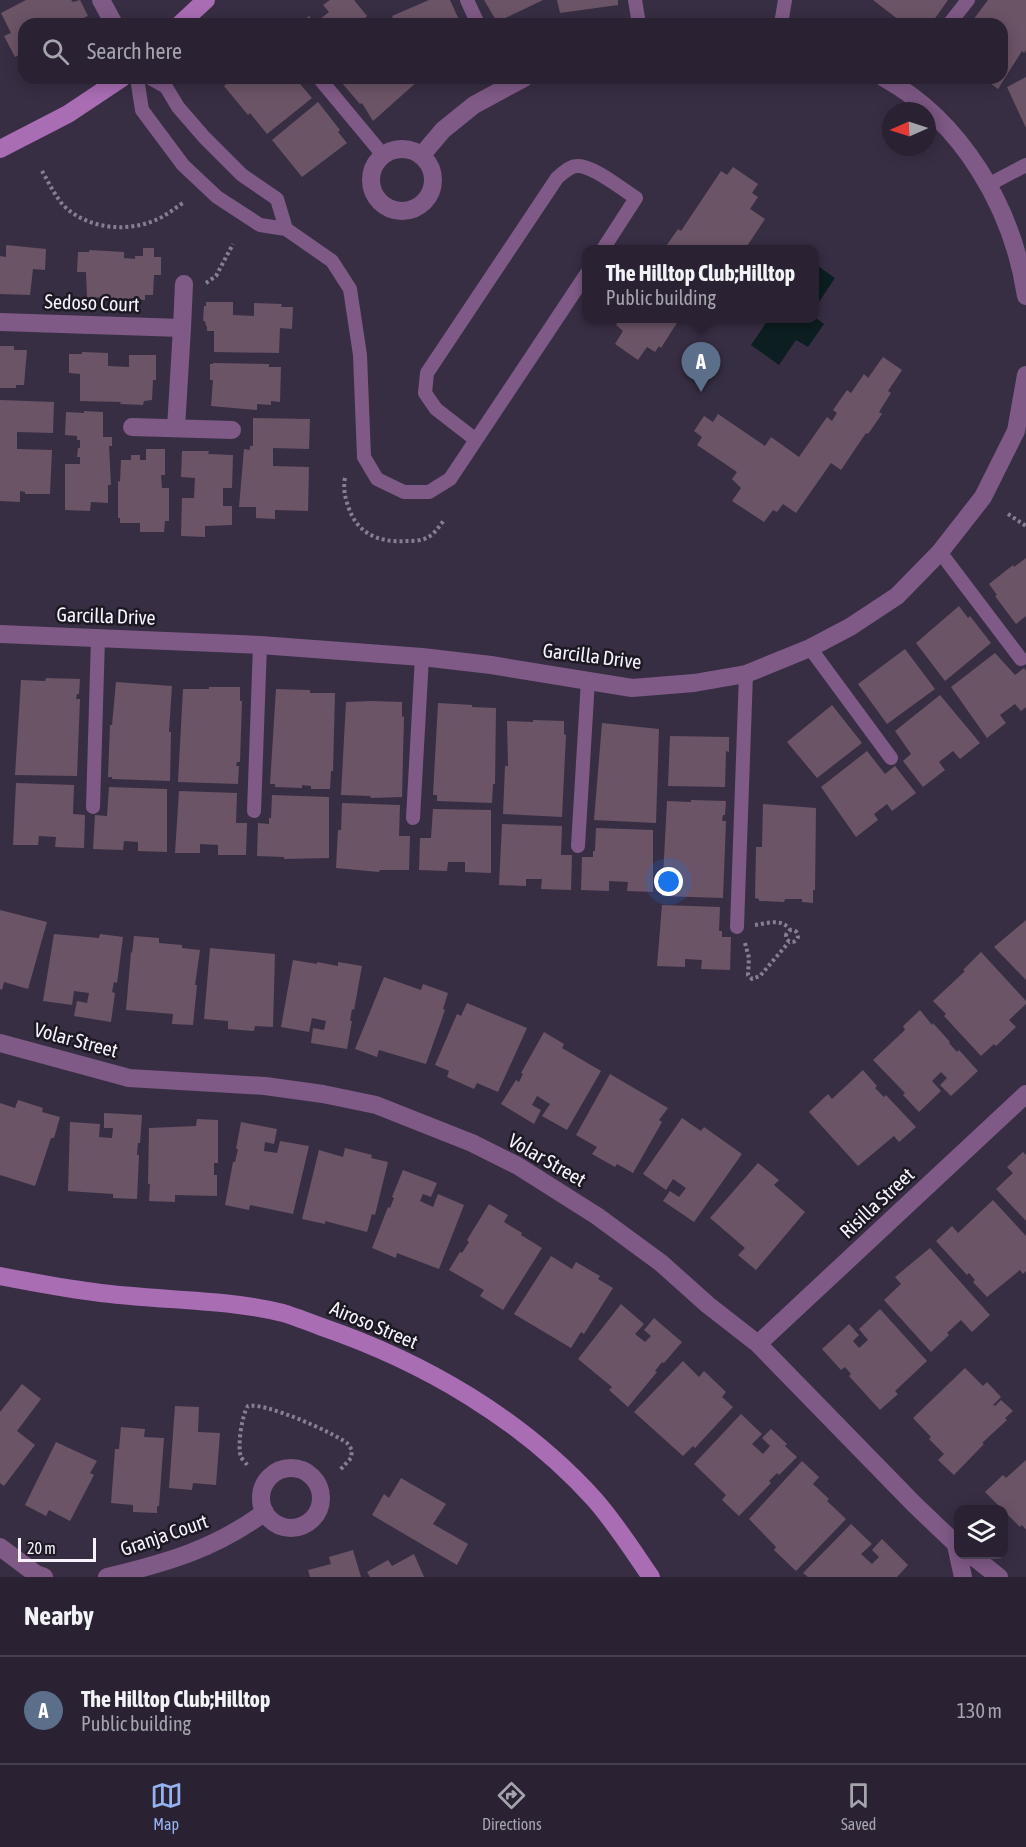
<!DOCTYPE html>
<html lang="en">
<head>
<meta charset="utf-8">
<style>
	body { margin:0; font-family:"Asap Condensed",sans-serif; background:#362f3f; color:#f1f3f6 }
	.controls { position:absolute; right:18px; bottom:18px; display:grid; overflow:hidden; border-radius:12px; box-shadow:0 3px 15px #0003 }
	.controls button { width:54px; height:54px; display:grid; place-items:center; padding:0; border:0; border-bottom:2px solid #463f4e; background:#2a2233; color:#f1f3f6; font:30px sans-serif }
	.compass { position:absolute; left:882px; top:102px; width:54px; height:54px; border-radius:50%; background:#2a2233; box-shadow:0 3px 15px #0003; rotate:267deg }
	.scale { position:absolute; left:18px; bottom:15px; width:78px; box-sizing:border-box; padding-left:6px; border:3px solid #f7f2fd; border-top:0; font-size:16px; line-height:21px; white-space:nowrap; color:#f7f2fd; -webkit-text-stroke:4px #1d1923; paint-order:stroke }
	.you { position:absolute; left:669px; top:882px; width:21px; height:21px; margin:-15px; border:4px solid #fff; border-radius:50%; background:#1a73e8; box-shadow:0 0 0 9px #1a73e833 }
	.badge { display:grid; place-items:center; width:39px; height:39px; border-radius:50%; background:#95b2f1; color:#fff; font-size:20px; font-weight:700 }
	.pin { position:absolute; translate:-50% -50px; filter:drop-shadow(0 2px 3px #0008) }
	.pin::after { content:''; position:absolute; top:32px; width:21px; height:18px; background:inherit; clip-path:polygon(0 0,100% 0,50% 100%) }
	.popup { position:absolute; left:582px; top:245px; width:237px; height:78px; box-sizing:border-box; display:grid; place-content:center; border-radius:12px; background:#2a2233; filter:drop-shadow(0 2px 4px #0005); font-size:20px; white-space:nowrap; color:#a5a4ac }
	.popup b { font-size:22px; color:#f1f3f6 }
	.popup::after { content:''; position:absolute; left:50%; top:100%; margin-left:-12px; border:12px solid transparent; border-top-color:#2a2233 }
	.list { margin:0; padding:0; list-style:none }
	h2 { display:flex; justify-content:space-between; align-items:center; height:78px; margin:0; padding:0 24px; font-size:26px }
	h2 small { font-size:20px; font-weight:400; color:#a5a4ac }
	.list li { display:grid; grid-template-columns:39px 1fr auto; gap:18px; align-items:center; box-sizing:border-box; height:108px; padding:0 24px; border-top:2px solid #463f4e }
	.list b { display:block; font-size:22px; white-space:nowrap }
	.list p { margin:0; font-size:20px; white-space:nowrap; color:#a5a4ac }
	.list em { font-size:20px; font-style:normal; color:#a5a4ac }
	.icon { flex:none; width:33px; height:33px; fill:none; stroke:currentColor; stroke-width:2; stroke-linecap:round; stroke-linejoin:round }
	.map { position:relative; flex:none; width:1026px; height:1577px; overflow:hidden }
	.search { position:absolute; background:#2a2233; box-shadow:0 3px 15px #0003; left:18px; right:18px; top:18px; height:66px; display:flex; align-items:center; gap:15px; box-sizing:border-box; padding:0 21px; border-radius:18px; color:#a5a4ac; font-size:22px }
	.sheet { height:186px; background:#2a2233 }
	nav { display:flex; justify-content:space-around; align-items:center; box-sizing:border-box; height:84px; border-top:2px solid #463f4e; background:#2a2233; font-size:16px; color:#a5a4ac }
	nav a { display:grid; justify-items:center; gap:3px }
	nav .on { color:#95b2f1 }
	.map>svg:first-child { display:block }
	.water { fill:#0c1e20 }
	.building { fill:#6b5466 }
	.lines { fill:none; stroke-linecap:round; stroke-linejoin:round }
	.path { stroke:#877f91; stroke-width:4; stroke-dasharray:3 3; stroke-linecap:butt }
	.lane { stroke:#7f5a86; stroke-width:14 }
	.street { stroke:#7f5a86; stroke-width:18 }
	.secondary { stroke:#a96db4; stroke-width:18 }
	.labels { text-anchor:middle; stroke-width:5; stroke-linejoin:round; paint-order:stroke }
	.street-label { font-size:20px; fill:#f7f2fd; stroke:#1d1923 }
</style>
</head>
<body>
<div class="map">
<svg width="1026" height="1577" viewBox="0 0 1026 1577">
	<rect width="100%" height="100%" fill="#382e44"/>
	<!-- water -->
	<path class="water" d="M815,264L835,278L815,308Z
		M815,317L824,324L808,347L796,340L779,365L751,345L766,323L760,319L815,318Z"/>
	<!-- building -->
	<path class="building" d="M26,0H71L73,2L80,0L88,16L81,19L84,24H24V52L15,57L4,36L11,33L1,13Z
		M330,0H354L367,16L365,18L369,24H299L309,16L315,23L329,12L323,5Z
		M429,0H450L461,24H396L392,16Z
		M484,0H543L497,22Z
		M557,0H618V5L560,13Z
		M873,0H948L931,24H904Z
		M988,0H1026V50L1024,53L1022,51L998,89L983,78H1002V24H970Z
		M1026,77V128L1007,87Z
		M234,78H295L312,98L267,134L250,113L248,115L224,86Z
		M346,78H415L418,81L373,121L362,103L360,104L341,82Z
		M318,102L340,130L338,132L347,143L302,177L272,140Z
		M733,167L758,184L752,193L758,197L750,209L765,219L745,249H727L724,247L723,249H664L678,229L681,231L721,171L727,175Z
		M6,245L46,249L45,270L33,269L30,295L0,294V256L6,257Z
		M143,248H154V257H161V275H154L153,295H145V300L87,297L86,272H77L78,252H89V250L124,252V258L135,259V256H143Z
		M206,302H233V315L254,316V303L282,304L281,307H293L292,329L280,328L279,353L214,352V331H207V326H206L205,321H203L204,306H206Z
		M617,318H680L661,348L659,346L655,352L647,347L638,360L615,344L623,331L616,325L619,320Z
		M0,346H14V350H27L24,385H16V388H0Z
		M82,352L108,353V366L129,367V355H156V380H153L152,400L144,401L143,405L120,404L121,402L80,401V374L69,373V354H82Z
		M883,357L902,370L888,391L891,393L879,412L882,414L868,434L866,433L841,470L831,463L796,513L783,504L777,512L773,510L764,522L732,501L741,488L732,479L737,472L697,445L702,437L694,431L704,416L713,422L718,414L765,446L771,437L799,457L827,417L832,421L837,413L833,410L847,390L851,393L864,374L868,378Z
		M213,363L269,364V367H281L280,402L271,401V405L257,404V410L211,406L213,380H210V364H213Z
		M0,400L54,402L53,433L17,432V449L52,450L50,494H25V492L20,491V502L0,501Z
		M84,411L103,412V437H112V446H109L111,485H108V503L91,502L90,511L65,510V464H80V457H77L78,448H80V440H77V436L65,435L66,412L84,413Z
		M253,418L310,419L309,449L273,448V466L309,467L308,511L275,510V519L256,518V507H239L244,449L250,450V446H253Z
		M146,449H165V475H161L162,488H169V521H165L164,532H140V523H120V518H118V481L120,482L121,460H131V455H140V460H146Z
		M182,451H209L208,454L233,455L232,488H223V506H232V525L205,526V537L181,536L182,498H194L195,478L181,477Z
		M1026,558V616L1016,624L995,596L997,595L989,584L1013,565L1014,567Z
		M959,606L968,618L970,616L991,643L945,681L916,643Z
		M905,649L935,689L887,724L858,684Z
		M995,653L1015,675L1024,668L1026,671V707L1021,711L1015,704L1000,715L1006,723L987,738L951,687Z
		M46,678L80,679L79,694H77L76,699H80L77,776L15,775L21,680L45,681Z
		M116,682L172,686L169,732H171L170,781L112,779V777H108L110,725H112Z
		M209,687H240V701H242L240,762H237L236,766H239L238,784L178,782L183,689H209Z
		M276,689L310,690V693H335L333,771H331L330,789H311V786L302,785V788L275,787V784H270Z
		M940,695L980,743L960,759L953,751L939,762L945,770L923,787L903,761L911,754L895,731Z
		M372,701L402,702V717L404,716L402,797L371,798L370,796L341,795L346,702Z
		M438,703L472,705V707L496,708L495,784H493L492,803L437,801V795H433Z
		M832,705L862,743L817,778L787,742Z
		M533,720L564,721V734L566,735L562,817L503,814L505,766H508L507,721L533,722Z
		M602,723L659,729L656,823L594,820Z
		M670,736L729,737V752L726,751L725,787L668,786Z
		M867,751L885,774L895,766L916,793L892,811L887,804L874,814L878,820L856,837L821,787Z
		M16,783L74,785L73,814L85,815L84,848L55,847L56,837L39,836L38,845H13Z
		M109,787L167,789V852L138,851V842L124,841L123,850L93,849L95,815L107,816Z
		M179,791L237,793L236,823H247L246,855H218V845L200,844V853H175Z
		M272,795L329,797V858L284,859V857L257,856L258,823L269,824V818H271Z
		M691,800L726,801L725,815H723L722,821H726L723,898L662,896L667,801L691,802Z
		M342,803L400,805L399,836H410L409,870H380L379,872L336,868L338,830H341Z
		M763,804L816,808L815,890H813V903L802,902V899H785L784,902L759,901V899L755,898L756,847H762Z
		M433,809L491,810V873L465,872V862H448L447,871L419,870L420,838H431Z
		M502,824L562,826L561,855H572L571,890L541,889L542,879H526V886L499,885Z
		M596,828L653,830V892L627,891L628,882L609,881V891L581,890L582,857H593V851H595Z
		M662,905L720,907L719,931H722V937H731L730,970L701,969L702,960L685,959V967L657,966Z
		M0,910L47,922L28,989L4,982L2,990L0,989Z
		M1026,920V980L994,947Z
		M54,934L99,938L100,934L123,937L117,983L114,982L112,992L115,993L111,1022L74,1016L77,1001L87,1003L89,993L74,991L72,1005L43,1001Z
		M134,936L159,938V943L182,945V948L200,950L195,985H197L193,1025L172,1024L173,1014L126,1010L131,952L132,953Z
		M210,948L275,954L273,1027L255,1026L254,1031L228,1029V1021L204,1019Z
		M981,952L1026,1001V1004L1009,1020L1016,1027L996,1046L994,1044L981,1056L944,1016L946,1014L933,1001L965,971L963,970Z
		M293,960L317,964V962L338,966V962L362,966L354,1010L352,1009L350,1021H352L347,1049L311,1043L313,1028L324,1030L326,1021L312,1018L309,1032L281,1027Z
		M384,977L421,990L423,984L448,993L443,1009L445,1010L426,1064L379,1050L377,1057L355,1049Z
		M467,1003L527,1028L498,1092L477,1083L474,1089L447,1077L449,1071L435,1065L457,1014L461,1016Z
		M920,1010L932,1025L933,1023L950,1042L949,1043L957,1052L959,1050L978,1071L951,1096L940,1085L947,1078L941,1072L932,1081L941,1091L919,1112L903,1095L905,1093L873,1060L905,1030L903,1026Z
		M544,1032L564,1044L562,1048L601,1071L567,1130L542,1116L550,1104L537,1096L532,1105L541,1110L534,1124L501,1104L516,1080L519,1082L523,1074L521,1073Z
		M863,1070L877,1086L875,1088L884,1097L886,1095L916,1127L899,1142L894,1136L858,1166L809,1112L828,1094L832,1099Z
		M610,1074L668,1108L659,1120L662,1122L633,1173L617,1164L615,1167L592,1154L597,1147L576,1135Z
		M18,1100L43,1108L42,1112L60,1117L54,1138H51L35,1186L0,1175V1103L15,1108Z
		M104,1113L142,1115L140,1143H138L137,1155H139L137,1199L113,1198V1194L68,1191L70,1122L100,1124L99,1137L112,1138L113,1128H104Z
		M682,1118L701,1131L704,1127L742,1154L694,1222L663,1201L670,1191L679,1197L686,1188L673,1179L666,1190L643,1174Z
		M197,1119L218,1120V1163H214V1175H217V1196L175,1195V1202L149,1201L150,1184H148L149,1128L196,1126Z
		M241,1122L277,1129L274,1144L265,1142L264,1151L277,1153L280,1141L309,1146L293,1214L250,1205L249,1210L225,1205L233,1162H235L238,1149H236Z
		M345,1148L372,1155L371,1158L388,1162L375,1215L372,1214L367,1232L325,1221V1224L302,1219L319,1150L343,1157Z
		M1023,1152L1026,1155V1221L996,1189L1013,1173L1007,1167Z
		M758,1163L779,1180L774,1185L805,1212L756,1270L738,1255L745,1248L710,1218Z
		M403,1170L437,1183L431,1197L423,1194L420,1201L433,1207L438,1194L464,1205L439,1269L397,1253L396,1258L372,1248L388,1207L390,1208L394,1198L392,1197Z
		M993,1200L1026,1236V1271L1023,1274L1020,1270L987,1297L973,1282L975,1280L969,1273L967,1275L936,1241L952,1226L958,1233Z
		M489,1204L508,1215L504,1222L522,1233L521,1235L542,1248L503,1310L480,1296L484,1290L449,1270L460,1252L462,1253L469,1242L467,1240Z
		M930,1248L990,1315L972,1332L961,1320L947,1333L949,1335L931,1352L884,1300L901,1284L895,1277Z
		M551,1256L572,1269L576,1262L600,1276L598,1279L613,1288L584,1334L581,1332L571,1348L514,1314Z
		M621,1304L644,1324L635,1334L645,1342L651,1336L644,1330L654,1318L682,1342L664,1363L662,1362L655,1371L657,1372L628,1407L609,1390L612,1387L578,1359Z
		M880,1309L927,1361L895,1391L898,1394L880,1410L849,1376L851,1374L845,1367L841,1370L822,1349L849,1324L859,1335L853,1341L859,1348L868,1340L859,1329Z
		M683,1361L699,1377L704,1371L726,1392L722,1397L733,1407L695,1448L693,1446L683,1456L634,1412Z
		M965,1368L983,1386L987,1382L1001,1397L993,1405L995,1406L1001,1400L1013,1411L1005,1418L1007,1420L982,1443L984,1444L954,1475L938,1460L944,1454L929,1439L931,1437L913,1418Z
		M22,1384L41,1399L17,1431L35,1445L4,1486L0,1483V1412Z
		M175,1406L199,1407L198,1432L220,1433L216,1485L193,1483L192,1490L169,1488Z
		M741,1414L762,1434L752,1444L763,1454L770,1446L762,1438L771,1429L787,1444L785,1446L797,1457L779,1475L777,1473L769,1481L771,1483L739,1516L722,1500L726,1495L694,1464Z
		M121,1427L145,1429L144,1437L164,1438L159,1506H157V1513L133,1512V1505L111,1503L115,1449H119Z
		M56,1442L97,1461L90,1473L94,1475L70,1521L49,1510L46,1516L25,1505Z
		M1026,1460V1530L1022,1525L1020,1527L985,1492L1003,1475L1006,1478Z
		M802,1461L819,1477L813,1484L829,1499L827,1501L846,1519L796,1571L774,1550L776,1547L749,1519Z
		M401,1478L446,1504L433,1524L468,1544L457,1565L372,1515L384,1494L389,1498Z
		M851,1524L872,1544L861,1554L872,1564L879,1557L872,1550L882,1539L908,1565L897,1577H808L803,1573Z
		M353,1550L361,1577H310L308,1570L331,1564L329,1557Z
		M414,1554L424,1577H370L367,1572L388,1560L392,1566Z"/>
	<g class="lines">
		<!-- path -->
		<path class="path" d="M42,171C49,183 55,196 64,206C89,230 130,233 160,218C168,214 175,208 183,203
			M206,283L216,276L233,244
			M345,478C343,488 345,497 348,506C357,534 379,543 407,541C414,541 423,541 430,536C436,532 440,525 445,519
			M1008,514L1026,526
			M755,925C768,923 782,918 790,930
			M786 936a6 6 0 1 1 12 0a6 6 0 1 1-12 0Z
			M745,943L749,958L748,975L752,979L760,976L789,942
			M247,1465C246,1463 242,1459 241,1457C237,1447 242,1414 248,1406C265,1402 332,1432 347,1443L352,1450L351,1458L340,1470"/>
		<!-- lane -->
		<path class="lane" d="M467,0L478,24
			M635,0L639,24
			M781,24L785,0
			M949,24L968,0
			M137,78L142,110L183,165L217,197L260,225L286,229L332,261L350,289L360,355L364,457L377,479L404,492H429L450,479L587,273
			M150,78L166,87L178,107L204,137L242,175L277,199L286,229
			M319,78L383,155
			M988,185L1026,165
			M476,440L436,409L425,393L427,373L557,178C563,173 570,166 577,166C593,165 623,190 636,198L603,249
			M940,552L1021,659
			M810,648L891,758
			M93,807L98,638
			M254,811L260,645
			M413,818L422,657
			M578,846L588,680
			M737,927L746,674"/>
		<!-- street -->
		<path class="street" d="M101,0L114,24
			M884,78C963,122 1013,209 1026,296
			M371 180a31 31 0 1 1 62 0a31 31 0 1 1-62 0Z
			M421,156L443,130L474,105L524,78
			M0,322L182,328L176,428
			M182,328L184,284
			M132,427L232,430
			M0,634L260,645L422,657L491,665L632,688L694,683L746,674L810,648L850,627L897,596L940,552L983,497L1016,431L1026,375
			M0,1043L129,1078L265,1086L323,1094L376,1105L472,1143L518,1166L597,1216L661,1263L708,1305L758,1344L914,1504L958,1546
			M758,1344L1026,1094
			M261 1498a30 30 0 1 1 60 0a30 30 0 1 1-60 0Z
			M956,1545L963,1577
			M0,1547L36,1574L44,1577
			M970,1554L999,1577
			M107,1577C166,1563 215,1549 265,1512"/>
		<!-- secondary -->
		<path class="secondary" d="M180,24L206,0
			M0,149L68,114L122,78
			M0,1276C31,1282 63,1288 94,1292C157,1301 222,1298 283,1313C296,1317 309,1322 322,1327C424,1362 522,1419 595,1500C616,1524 633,1551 651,1577"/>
	</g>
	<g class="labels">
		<!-- street labels -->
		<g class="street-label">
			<text transform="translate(92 303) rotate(2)" y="7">Sedoso Court</text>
			<text transform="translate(106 616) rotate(2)" y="7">Garcilla Drive</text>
			<text transform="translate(592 656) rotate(7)" y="7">Garcilla Drive</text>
			<text transform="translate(76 1040) rotate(15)" y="7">Volar Street</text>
			<text transform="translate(547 1160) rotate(30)" y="7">Volar Street</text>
			<text transform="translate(877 1203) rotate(-43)" y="7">Risilla Street</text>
			<text transform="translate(374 1325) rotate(23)" y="7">Airoso Street</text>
			<text transform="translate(164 1535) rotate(-19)" y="7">Granja Court</text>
		</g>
	</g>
</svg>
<div class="controls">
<button><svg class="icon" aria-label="layers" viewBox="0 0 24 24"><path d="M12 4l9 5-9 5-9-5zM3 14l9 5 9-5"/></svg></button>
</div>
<svg class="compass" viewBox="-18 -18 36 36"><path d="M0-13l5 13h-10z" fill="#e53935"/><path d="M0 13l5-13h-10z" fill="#a5a4ac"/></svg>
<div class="scale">20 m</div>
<div class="you"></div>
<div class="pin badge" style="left:701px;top:392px;background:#5c6f8a">A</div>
<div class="popup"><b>The Hilltop Club;Hilltop</b>Public building</div>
<div class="search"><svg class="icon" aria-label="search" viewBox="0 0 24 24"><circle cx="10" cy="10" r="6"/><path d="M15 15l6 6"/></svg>Search here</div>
</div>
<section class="sheet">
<h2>Nearby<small></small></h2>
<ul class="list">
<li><span class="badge" style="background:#5c6f8a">A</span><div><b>The Hilltop Club;Hilltop</b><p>Public building</p></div><em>130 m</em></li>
</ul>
</section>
<nav>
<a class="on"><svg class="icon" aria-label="map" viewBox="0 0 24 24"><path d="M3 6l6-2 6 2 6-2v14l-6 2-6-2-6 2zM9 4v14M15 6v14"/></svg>Map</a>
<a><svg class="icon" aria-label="directions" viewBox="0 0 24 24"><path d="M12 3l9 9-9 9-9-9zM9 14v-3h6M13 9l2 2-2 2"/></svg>Directions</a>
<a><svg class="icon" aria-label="saved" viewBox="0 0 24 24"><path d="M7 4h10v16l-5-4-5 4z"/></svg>Saved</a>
</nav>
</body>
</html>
